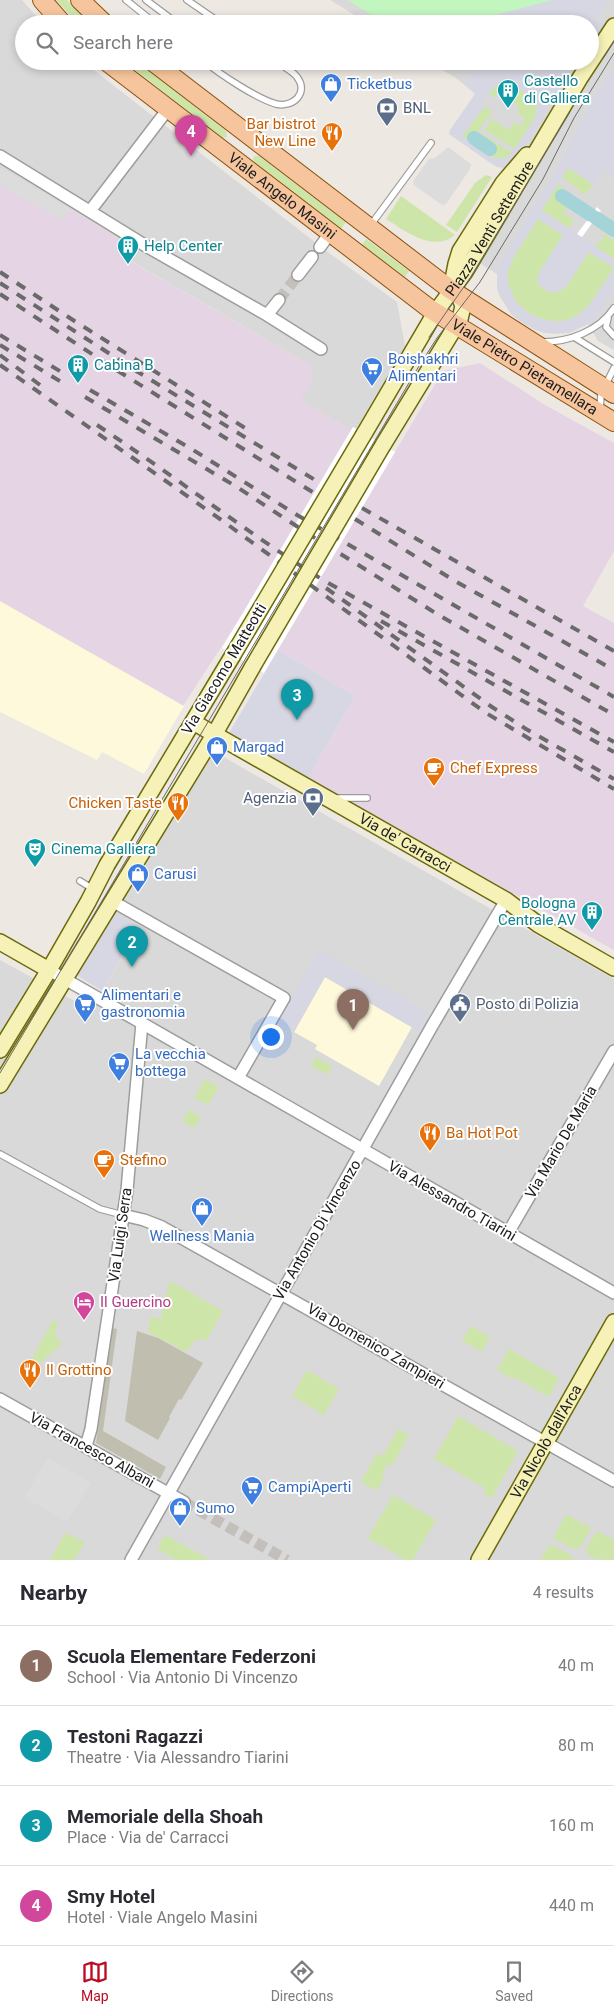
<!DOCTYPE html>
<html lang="en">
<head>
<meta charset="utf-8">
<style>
	body { margin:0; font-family:Roboto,sans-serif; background:#f2f2f3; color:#2b2b33 }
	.you { position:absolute; left:270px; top:1036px; width:18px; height:18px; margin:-12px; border:4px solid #fff; border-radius:50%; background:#1a73e8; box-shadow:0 0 0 8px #1a73e833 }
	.badge { display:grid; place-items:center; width:32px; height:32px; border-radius:50%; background:#bc0b20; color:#fff; font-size:16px; font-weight:700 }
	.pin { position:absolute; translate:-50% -41px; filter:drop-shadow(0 1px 2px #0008) }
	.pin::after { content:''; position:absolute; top:26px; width:18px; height:15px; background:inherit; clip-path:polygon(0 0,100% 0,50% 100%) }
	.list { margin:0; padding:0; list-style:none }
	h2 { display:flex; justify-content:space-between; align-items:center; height:65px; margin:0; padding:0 20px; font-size:21px }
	h2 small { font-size:16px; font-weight:400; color:#7c7c81 }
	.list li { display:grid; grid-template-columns:32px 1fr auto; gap:15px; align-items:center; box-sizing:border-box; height:80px; padding:0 20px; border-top:1px solid #e1e1e2 }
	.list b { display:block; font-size:19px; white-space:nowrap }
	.list p { margin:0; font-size:16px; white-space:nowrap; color:#7c7c81 }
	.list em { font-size:16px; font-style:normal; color:#7c7c81 }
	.icon { flex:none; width:28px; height:28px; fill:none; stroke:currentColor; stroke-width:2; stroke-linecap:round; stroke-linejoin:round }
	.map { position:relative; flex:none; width:614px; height:1560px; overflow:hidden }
	.search { position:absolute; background:#fff; box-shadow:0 2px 8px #0003; left:15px; right:15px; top:15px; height:55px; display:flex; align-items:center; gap:12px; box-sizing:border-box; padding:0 18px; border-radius:28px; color:#7c7c81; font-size:19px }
	.sheet { height:385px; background:#fff }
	nav { display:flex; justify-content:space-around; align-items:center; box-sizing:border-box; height:70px; border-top:1px solid #e1e1e2; background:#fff; font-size:14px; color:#7c7c81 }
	nav a { display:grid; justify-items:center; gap:2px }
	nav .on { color:#bc0b20 }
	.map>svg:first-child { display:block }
	.residential { fill:#dad9d9 }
	.industrial { fill:#e5d4e4 }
	.education { fill:#fdf9da }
	.construction { fill:#c0beae }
	.grass { fill:#cee5a9 }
	.park { fill:#c2f6bf }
	.parking { fill:#dcdcdc }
	.plaza { fill:#d6d7e2; fill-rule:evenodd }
	.pier { fill:#fff }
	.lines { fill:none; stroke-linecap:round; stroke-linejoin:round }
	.canal { stroke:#a4d3d8; stroke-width:14 }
	.street-tunnel { stroke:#c3bfba; stroke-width:11; stroke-dasharray:11 5.5; stroke-linecap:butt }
	.lane-casing { stroke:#9d9d9d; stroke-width:8 }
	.street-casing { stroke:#9d9d9d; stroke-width:14 }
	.secondary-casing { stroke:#6b6a0a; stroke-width:18 }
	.primary-casing { stroke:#8b5008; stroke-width:20 }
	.lane { stroke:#fff; stroke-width:5.5 }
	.street { stroke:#fff; stroke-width:11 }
	.secondary { stroke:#f5f1b7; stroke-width:15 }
	.primary { stroke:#f6c59d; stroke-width:18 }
	.tram { stroke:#6a6a6a; stroke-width:1 }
	.rail { stroke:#6a6a6a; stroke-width:4; stroke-dasharray:10 10; stroke-linecap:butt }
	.secondary-bridge-casing { stroke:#6b6a0a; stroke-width:18; stroke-linecap:butt }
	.secondary-bridge { stroke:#f5f1b7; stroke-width:15 }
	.labels { text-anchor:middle; stroke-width:4; stroke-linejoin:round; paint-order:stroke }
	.culture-label { font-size:15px; fill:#0d838f; stroke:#fff; text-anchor:start }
	.shop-label { font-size:15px; fill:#366cbe; stroke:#fff; text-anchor:start }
	.service-label { font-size:15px; fill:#4e5e75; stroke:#fff; text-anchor:start }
	.food-label { font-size:15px; fill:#c56008; stroke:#fff; text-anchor:start }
	.street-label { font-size:15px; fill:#1c1c1c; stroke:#fff }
	.hotel-label { font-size:15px; fill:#b23c85; stroke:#fff; text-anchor:start }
</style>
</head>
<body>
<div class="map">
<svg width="614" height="1560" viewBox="0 0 614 1560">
	<rect width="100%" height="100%" fill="#ede8e2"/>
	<!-- residential -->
	<path class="residential" d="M0,0H22L43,24H24V61H82L329,253L397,302L405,346L356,429L353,427L351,430L300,400L313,377L310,365L121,255L127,246L96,224L0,168Z
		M330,0H614V350L598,341L588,324L569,333L553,334L535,330L518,320L511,314L500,297L497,288V274L451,246L462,233L505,164H500L455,134L480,98L456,78L427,61H590V24H369Z
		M213,751L614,979V1560H0V960L91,1010L139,928L114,913Z"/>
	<!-- industrial -->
	<path class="industrial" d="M0,168L96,224L127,246L122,256L310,365L313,377L301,400L351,430L242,615L175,718L0,618Z
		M480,363L545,405L614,443V551L583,606L614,623V950L308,778L355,696L278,650L443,371Z"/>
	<!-- education -->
	<path class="education" d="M0,601L184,706L144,774L102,752L97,760L0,712Z
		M325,977L412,1027L379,1086L315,1049L317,1045L294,1032Z"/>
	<!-- construction -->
	<path class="construction" d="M112,1328L117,1329L103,1431L166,1467L160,1479L96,1443Z
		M137,1331L158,1338L203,1363L181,1400L179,1399L169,1417L170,1418L158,1440L125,1421Z"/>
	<!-- grass -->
	<path class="grass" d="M56,0H67L90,24H78Z
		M124,61H137L226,131L227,137L222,138Z
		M497,84C512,84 530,92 537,107L535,118L515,149L485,130L492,119L509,130L514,122L520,126L525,119L519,115L517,105L513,101L516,96L508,91L505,96L498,92L494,98L489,94Z
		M485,106L492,112L478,131L512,153C504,161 496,160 486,154L493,146L477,135L471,142L462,137Z
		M255,156H259L346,222L341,229L254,162L253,159Z
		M568,167L593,184L585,195L562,177Z
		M486,175L492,177L457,232L446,225L475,183Z
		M558,184L566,190L560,199L569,205L563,213L574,220L569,228L541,210Z
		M401,196L455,235C433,253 405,231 386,219Z
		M538,219L563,235L540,271L565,288L589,252L614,268C603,284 593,306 576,316C548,332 502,307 508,272C511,253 528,235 538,219Z
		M603,233L613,240L614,239V259L595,246L604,238L601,235Z
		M366,239L409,271L405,277L362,245Z
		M316,1057L332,1066L328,1075L311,1066Z
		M205,1079L219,1087L208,1105L194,1098Z
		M189,1110L201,1117L194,1128L182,1121Z
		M172,1282L223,1311L206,1341L196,1339L186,1352L148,1332L150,1317L161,1319L169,1283Z
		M53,1320L58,1322L55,1335L62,1344L40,1363L32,1358Z
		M471,1326L490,1337L482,1352L462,1341Z
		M509,1349L559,1378L549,1397L514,1377L513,1379L497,1370Z
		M307,1370L339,1389L324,1415L292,1396Z
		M458,1416L518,1451L492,1498L483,1493L485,1488L434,1459Z
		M398,1429L409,1435L392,1466L387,1464L382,1474L385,1476L377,1491L361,1482L377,1453L383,1456Z
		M393,1495L436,1520L413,1560H406L368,1538Z
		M566,1514L591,1528L581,1547L574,1549L553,1538Z
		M597,1531L614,1540L613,1560C602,1560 591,1560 585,1550Z
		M65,1533L85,1542L74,1560H50Z
		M165,1535L210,1560H176L157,1549Z
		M550,1544L571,1555L573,1560H540Z"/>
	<!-- park -->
	<path class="park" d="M348,0H553L461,24H386Z"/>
	<!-- parking -->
	<path class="parking" d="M448,147L471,164L470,169L446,204L442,205L414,185L413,181L429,159L435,158Z
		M0,168L70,209L63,221L0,185Z
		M48,1458L91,1483L67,1522L24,1497Z"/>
	<!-- plaza -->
	<path class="plaza" d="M553,0H608L597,19L605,24L590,49V24H461Z
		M484,61H581L550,105L520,154L513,162L503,168L497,167L489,162L449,134L450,130L475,94L463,83ZM497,84H510L530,97L537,107L535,118L512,153L504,159L491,157L479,147L462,137L485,106L482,102Z
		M614,66V177L604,169L593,184L568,168L542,210L614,259V291L599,313L588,324L569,333H544L526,325L511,314L497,288V274L502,259L556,170L584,117ZM538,219L563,235L540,271L537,280L539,285L548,292H559L565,288L589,252L614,268L590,304L577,316L561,322L545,321L530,314L516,302L508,283V271L515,255Z
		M278,650L355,696L308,778L229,733Z
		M111,913L116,914L139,927L102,991L78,976L76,970Z
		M318,950L428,1012L418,1031L325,977L294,1032L278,1023Z"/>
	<!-- pier -->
	<path class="pier" d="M597,207L601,211L582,237L577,234Z
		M353,427L395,452L264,673L222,648Z"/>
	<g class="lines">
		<!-- canal -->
		<path class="canal" d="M474,138L490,149
			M562,196L591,215
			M596,218L614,230"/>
		<!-- street-tunnel -->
		<path class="street-tunnel" d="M279,300L298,275
			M184,1502L287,1560"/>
		<!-- lane casing -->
		<g class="lane-casing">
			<path id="lane" d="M126,0L156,24
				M146,0L178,24
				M187,0L222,24
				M204,61C221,75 256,98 276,104C293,108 309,93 297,77C293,71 282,66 276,61
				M233,61H258
				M370,226L431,143
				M608,318L606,327L614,336
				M574,337L614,362
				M542,342C569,342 599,331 614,308
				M600,410L601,394L614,368
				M334,798H367
				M80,881L93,889
				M0,1154L100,1209L123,1215"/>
		</g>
		<!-- street casing -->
		<g class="street-casing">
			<path id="street" d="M0,156L146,246L267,315L321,349
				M90,211L168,109
				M320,247L330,233
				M298,275L312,257
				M267,315L279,300
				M112,901L284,998L238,1078
				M49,970L614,1293
				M123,1215L144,1220L162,1227L614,1481
				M508,1233L614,1051
				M0,1399L184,1502
				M86,1446L91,1429L127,1190L142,1023
				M131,1560L432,1026L506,900"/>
		</g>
		<!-- secondary casing -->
		<g class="secondary-casing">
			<g id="secondary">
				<path d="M451,290L456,264L460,251L503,183L527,155"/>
				<path id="s1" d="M364,434L435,313L465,272L580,78L614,26"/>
				<path d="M383,445L460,319L463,306L459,296"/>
				<path id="s2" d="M193,722L506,900L539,925L614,968"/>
				<path d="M0,942L49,970"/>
				<path d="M0,1050L49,970L88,902L107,865L233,655"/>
				<path d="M0,1085L214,735L253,666"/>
				<path id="s3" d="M479,1560L614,1322"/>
			</g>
		</g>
		<!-- primary casing -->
		<g class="primary-casing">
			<g id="primary">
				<path d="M42,0L63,24"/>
				<path d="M80,0L105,24"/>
				<path id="s4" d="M106,61L430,309L614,422"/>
				<path d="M152,61L451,290L614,394"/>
			</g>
		</g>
		<!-- lane -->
		<use href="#lane" class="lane"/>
		<!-- street -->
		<use href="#street" class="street"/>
		<!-- secondary -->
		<use href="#secondary" class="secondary"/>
		<!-- primary -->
		<use href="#primary" class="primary"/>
		<!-- tram -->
		<path class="tram" d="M604,57L614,41
			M429,337L470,278L570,112
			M0,1073L419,366L437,338L480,282L543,179L574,118L614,53"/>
		<!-- rail -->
		<path class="rail" d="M0,272L76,322L253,433
			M0,283L138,372L320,483
			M0,294L118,371L314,493
			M0,335L68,376
			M0,345L63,383
			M0,355L40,385
			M0,365L220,519L486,713L614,789
			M90,390L190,448L297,515L614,697
			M85,397L237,487L307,533L437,614L614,715
			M97,425C173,475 246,532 323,580L614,742
			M362,508L614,651
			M355,519L455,581L614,670
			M326,588L492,707L526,729L614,779
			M381,621L614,752"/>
		<!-- secondary-bridge casing -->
		<g class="secondary-bridge-casing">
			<path id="secondary-bridge" d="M233,655L364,434
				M253,666L383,445"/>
		</g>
		<!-- secondary-bridge -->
		<use href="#secondary-bridge" class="secondary-bridge"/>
	</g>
	<!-- icons -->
	<defs>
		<g id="shop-pin" transform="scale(1.125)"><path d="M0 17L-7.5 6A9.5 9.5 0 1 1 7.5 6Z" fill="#3f7fe0" stroke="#fff"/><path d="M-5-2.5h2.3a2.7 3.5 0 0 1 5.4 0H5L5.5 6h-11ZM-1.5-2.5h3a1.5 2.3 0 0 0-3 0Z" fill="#fff"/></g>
		<g id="building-pin" transform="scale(1.125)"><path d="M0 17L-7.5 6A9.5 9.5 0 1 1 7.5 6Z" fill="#0f9aa8" stroke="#fff"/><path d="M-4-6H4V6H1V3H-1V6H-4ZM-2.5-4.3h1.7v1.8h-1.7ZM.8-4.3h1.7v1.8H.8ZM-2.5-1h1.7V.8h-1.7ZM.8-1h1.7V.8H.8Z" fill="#fff"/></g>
		<g id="bank-pin" transform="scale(1.125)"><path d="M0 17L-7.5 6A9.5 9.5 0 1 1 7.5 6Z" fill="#5c6f8a" stroke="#fff"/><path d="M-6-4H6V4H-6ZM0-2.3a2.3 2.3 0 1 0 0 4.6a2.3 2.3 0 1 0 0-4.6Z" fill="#fff"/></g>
		<g id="restaurant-pin" transform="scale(1.125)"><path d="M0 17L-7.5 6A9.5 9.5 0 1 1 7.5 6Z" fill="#e8710a" stroke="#fff"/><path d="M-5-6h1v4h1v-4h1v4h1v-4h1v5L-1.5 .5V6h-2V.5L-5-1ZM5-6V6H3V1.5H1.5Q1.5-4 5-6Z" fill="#fff"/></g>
		<g id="supermarket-pin" transform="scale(1.125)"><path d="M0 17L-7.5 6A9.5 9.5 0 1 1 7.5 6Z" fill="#3f7fe0" stroke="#fff"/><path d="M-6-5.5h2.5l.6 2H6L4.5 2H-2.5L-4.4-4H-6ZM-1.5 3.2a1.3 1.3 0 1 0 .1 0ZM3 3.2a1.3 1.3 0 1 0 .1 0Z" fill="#fff"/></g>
		<g id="cafe-pin" transform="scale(1.125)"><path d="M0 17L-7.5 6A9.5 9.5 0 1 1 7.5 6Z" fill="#e8710a" stroke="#fff"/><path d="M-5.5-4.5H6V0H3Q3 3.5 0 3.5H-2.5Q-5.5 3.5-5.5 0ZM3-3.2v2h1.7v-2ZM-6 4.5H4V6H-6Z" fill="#fff"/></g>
		<g id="theatre-pin" transform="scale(1.125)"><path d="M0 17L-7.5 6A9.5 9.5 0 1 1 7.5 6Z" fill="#0f9aa8" stroke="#fff"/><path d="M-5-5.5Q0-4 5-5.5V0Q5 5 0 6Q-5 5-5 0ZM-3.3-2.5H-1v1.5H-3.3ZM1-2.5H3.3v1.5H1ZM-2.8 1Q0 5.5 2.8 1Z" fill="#fff"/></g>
		<g id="civic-pin" transform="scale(1.125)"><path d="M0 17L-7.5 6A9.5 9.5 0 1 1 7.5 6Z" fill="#5c6f8a" stroke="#fff"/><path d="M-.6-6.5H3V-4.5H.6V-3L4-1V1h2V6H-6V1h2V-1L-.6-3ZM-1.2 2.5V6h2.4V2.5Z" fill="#fff"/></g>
		<g id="hotel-pin" transform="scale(1.125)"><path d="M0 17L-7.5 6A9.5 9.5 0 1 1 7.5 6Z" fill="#d1479c" stroke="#fff"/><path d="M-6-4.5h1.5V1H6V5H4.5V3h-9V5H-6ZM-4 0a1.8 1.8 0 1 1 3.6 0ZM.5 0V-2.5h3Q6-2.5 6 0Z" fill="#fff"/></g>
	</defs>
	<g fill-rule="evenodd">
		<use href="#shop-pin" x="331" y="84"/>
		<use href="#building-pin" x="508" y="90"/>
		<use href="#bank-pin" x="387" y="108"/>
		<use href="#restaurant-pin" x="332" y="133"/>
		<use href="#building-pin" x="128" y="246"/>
		<use href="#building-pin" x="78" y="365"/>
		<use href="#supermarket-pin" x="372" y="368"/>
		<use href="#shop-pin" x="217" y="747"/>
		<use href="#cafe-pin" x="434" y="768"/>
		<use href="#bank-pin" x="313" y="798"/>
		<use href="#restaurant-pin" x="178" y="803"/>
		<use href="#theatre-pin" x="35" y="849"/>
		<use href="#shop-pin" x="138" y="874"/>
		<use href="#building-pin" x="592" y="912"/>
		<use href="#supermarket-pin" x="85" y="1004"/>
		<use href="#civic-pin" x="460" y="1004"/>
		<use href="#supermarket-pin" x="119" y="1063"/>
		<use href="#restaurant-pin" x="430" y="1133"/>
		<use href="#cafe-pin" x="104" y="1160"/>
		<use href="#shop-pin" x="202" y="1208"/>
		<use href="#hotel-pin" x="84" y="1302"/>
		<use href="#restaurant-pin" x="30" y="1370"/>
		<use href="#supermarket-pin" x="252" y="1487"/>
		<use href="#shop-pin" x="180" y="1508"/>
	</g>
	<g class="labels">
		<!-- culture labels -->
		<g class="culture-label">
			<text x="524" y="86">Castello<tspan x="524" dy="17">di Galliera</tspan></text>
			<text x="144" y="251">Help Center</text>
			<text x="94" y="370">Cabina B</text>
			<text x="51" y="854">Cinema Galliera</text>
			<text x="576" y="908" text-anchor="end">Bologna<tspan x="576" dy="17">Centrale AV</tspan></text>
		</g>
		<!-- shop labels -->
		<g class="shop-label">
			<text x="347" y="89">Ticketbus</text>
			<text x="388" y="364">Boishakhri<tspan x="388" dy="17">Alimentari</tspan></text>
			<text x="233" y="752">Margad</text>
			<text x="154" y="879">Carusi</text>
			<text x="101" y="1000">Alimentari e<tspan x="101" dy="17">gastronomia</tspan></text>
			<text x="135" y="1059">La vecchia<tspan x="135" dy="17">bottega</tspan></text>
			<text x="202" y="1241" text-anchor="middle">Wellness Mania</text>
			<text x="268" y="1492">CampiAperti</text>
			<text x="196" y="1513">Sumo</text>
		</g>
		<!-- service labels -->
		<g class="service-label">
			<text x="403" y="113">BNL</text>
			<text x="297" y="803" text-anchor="end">Agenzia</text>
			<text x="476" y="1009">Posto di Polizia</text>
		</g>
		<!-- food labels -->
		<g class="food-label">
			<text x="316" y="129" text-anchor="end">Bar bistrot<tspan x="316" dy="17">New Line</tspan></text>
			<text x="450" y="773">Chef Express</text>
			<text x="162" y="808" text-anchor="end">Chicken Taste</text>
			<text x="446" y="1138">Ba Hot Pot</text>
			<text x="120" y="1165">Stefino</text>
			<text x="46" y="1375">Il Grottino</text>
		</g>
		<!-- street labels -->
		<g class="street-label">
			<text dy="5" stroke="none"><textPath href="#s4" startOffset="222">Viale Angelo Masini</textPath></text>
			<text dy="5" stroke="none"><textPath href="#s1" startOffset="241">Piazza Venti Settembre</textPath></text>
			<text dy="5" stroke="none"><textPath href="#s4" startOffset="519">Viale Pietro Pietramellara</textPath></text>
			<text transform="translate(224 669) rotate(-59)" y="5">Via Giacomo Matteotti</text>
			<text dy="5" stroke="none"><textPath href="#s2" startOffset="244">Via de' Carracci</textPath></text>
			<text transform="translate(561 1142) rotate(-60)" y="5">Via Mario De Maria</text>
			<text transform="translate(452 1201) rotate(30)" y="5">Via Alessandro Tiarini</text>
			<text transform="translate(317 1230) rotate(-60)" y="5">Via Antonio Di Vincenzo</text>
			<text transform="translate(120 1235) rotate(-82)" y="5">Via Luigi Serra</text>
			<text transform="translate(376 1346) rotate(30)" y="5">Via Domenico Zampieri</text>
			<text dy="5" stroke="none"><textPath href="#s3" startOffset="136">Via Nicolò dall'Arca</textPath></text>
			<text transform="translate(92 1450) rotate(29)" y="5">Via Francesco Albani</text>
		</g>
		<!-- hotel labels -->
		<g class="hotel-label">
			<text x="100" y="1307">Il Guercino</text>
		</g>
	</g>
</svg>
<div class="you"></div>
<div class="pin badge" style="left:353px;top:1030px;background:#8d6e63">1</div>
<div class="pin badge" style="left:132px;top:967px;background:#0f9aa8">2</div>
<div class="pin badge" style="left:297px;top:720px;background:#0f9aa8">3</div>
<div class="pin badge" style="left:191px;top:156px;background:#d1479c">4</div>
<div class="search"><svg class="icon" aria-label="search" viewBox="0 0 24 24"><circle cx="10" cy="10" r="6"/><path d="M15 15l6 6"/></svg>Search here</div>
</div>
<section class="sheet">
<h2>Nearby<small>4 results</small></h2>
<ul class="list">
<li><span class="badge" style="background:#8d6e63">1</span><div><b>Scuola Elementare Federzoni</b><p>School · Via Antonio Di Vincenzo</p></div><em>40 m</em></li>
<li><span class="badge" style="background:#0f9aa8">2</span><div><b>Testoni Ragazzi</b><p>Theatre · Via Alessandro Tiarini</p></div><em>80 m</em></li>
<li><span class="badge" style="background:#0f9aa8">3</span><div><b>Memoriale della Shoah</b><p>Place · Via de' Carracci</p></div><em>160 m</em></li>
<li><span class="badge" style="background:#d1479c">4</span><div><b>Smy Hotel</b><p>Hotel · Viale Angelo Masini</p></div><em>440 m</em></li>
</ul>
</section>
<nav>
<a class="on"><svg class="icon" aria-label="map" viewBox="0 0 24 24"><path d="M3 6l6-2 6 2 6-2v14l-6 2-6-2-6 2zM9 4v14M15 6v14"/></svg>Map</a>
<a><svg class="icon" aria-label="directions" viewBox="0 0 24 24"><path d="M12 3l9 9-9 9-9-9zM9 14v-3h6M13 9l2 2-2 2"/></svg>Directions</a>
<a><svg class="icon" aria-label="saved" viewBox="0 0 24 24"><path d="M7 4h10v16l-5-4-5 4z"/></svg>Saved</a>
</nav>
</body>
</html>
